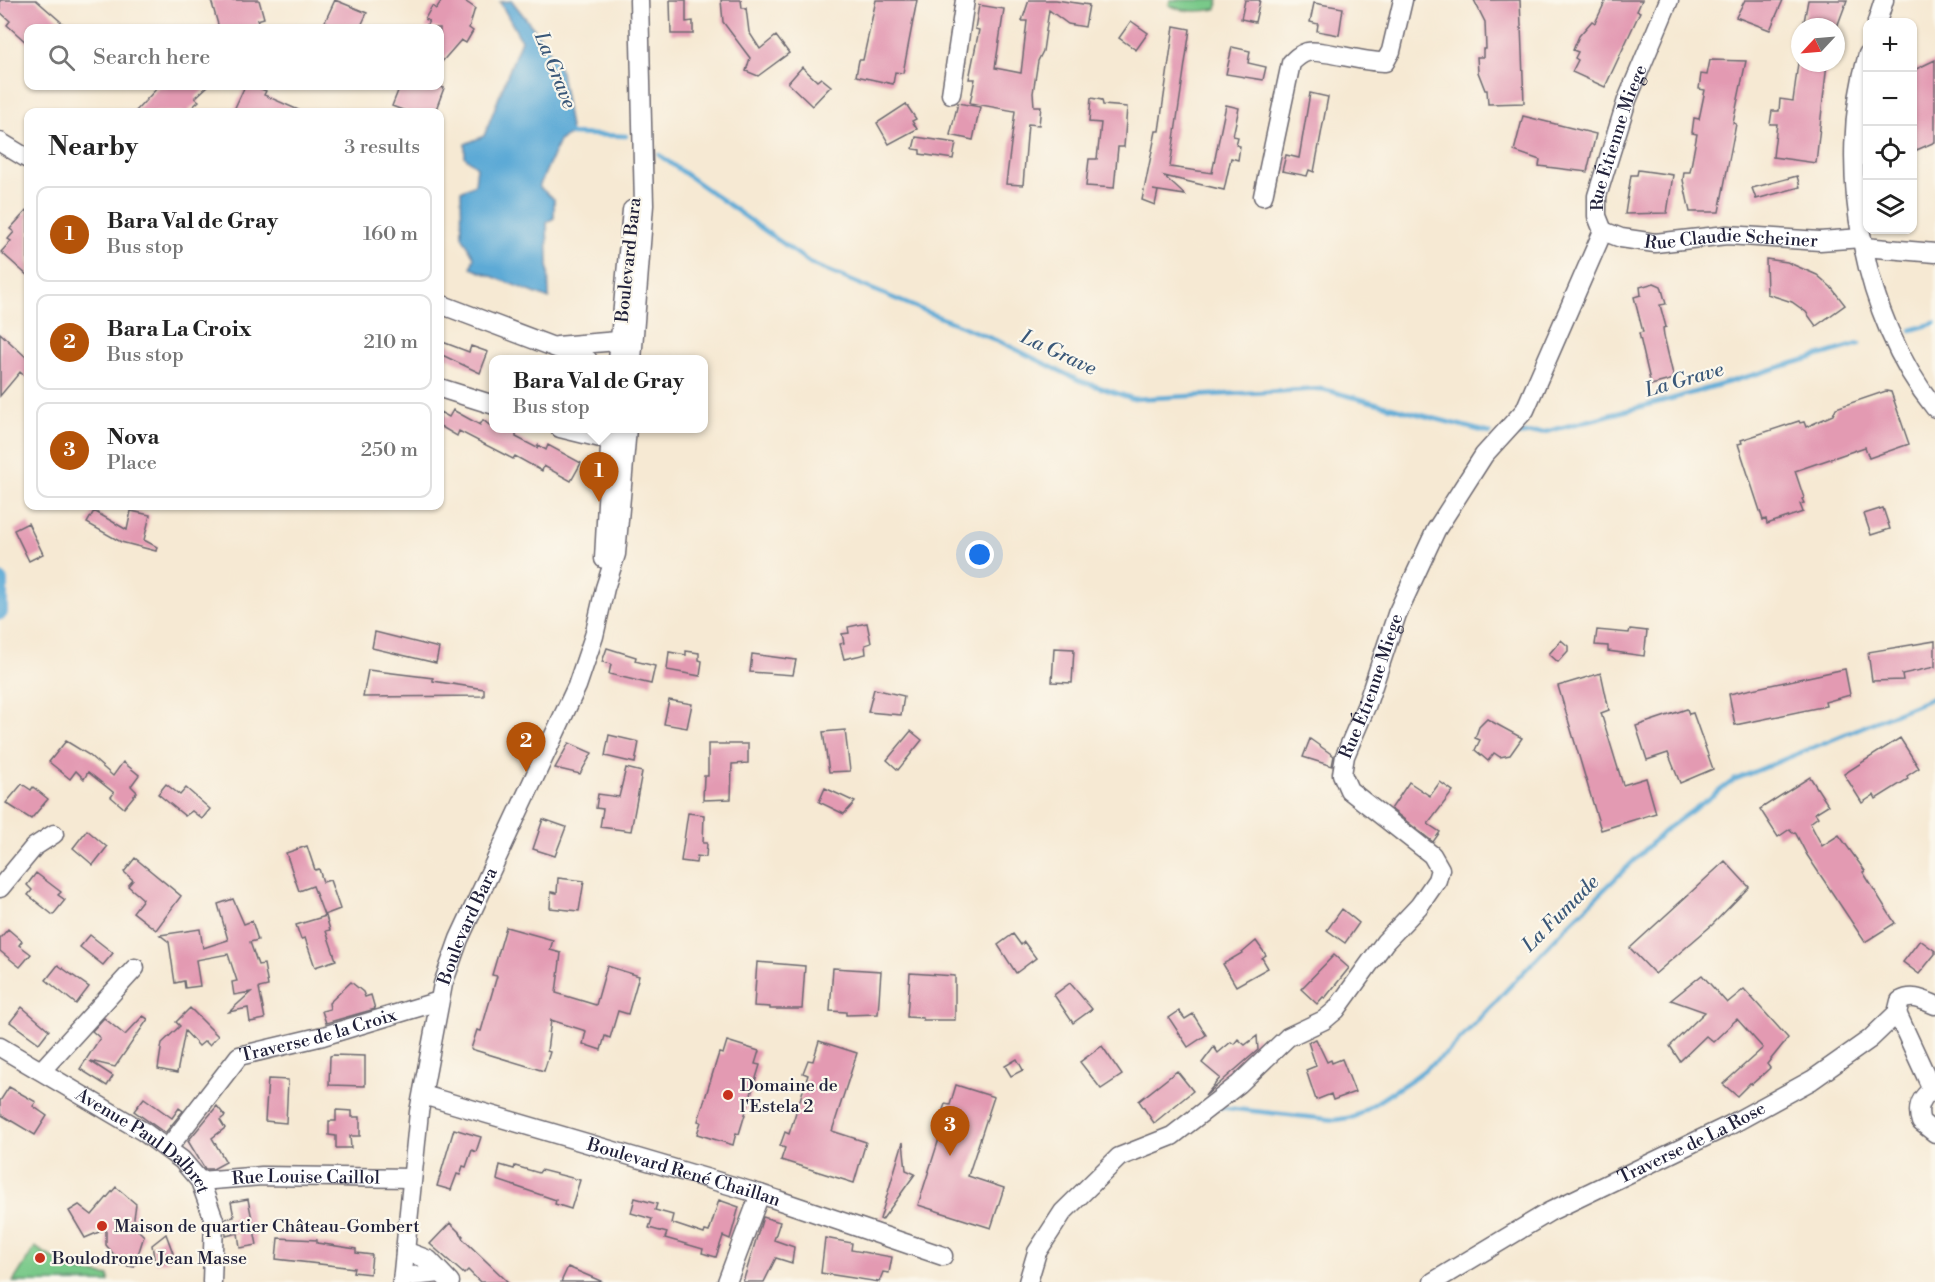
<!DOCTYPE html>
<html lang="en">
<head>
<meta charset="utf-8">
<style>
	body { margin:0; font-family:"Libre Bodoni",serif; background:#f2f2f2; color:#222 }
	.controls { position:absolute; right:18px; top:18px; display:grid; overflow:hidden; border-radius:12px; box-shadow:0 2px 4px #0004 }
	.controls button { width:54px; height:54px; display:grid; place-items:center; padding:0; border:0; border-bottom:2px solid #e0e0e0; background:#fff; color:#222; font:30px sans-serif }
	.compass { position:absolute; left:1791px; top:18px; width:54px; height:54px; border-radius:50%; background:#fff; box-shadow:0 2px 4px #0004; rotate:244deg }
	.you { position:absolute; left:980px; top:555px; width:21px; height:21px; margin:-15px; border:4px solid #fff; border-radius:50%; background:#1a73e8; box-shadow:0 0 0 9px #1a73e833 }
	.badge { display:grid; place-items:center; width:39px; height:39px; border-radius:50%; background:#b45309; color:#fff; font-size:20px; font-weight:700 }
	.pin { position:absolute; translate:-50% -50px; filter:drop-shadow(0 2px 3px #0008) }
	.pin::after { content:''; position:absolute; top:32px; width:21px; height:18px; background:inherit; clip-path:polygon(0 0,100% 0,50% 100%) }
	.popup { position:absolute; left:489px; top:355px; width:219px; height:78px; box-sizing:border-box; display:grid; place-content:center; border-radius:12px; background:#fff; filter:drop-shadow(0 2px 4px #0005); font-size:20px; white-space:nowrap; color:#767676 }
	.popup b { font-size:22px; color:#222 }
	.popup::after { content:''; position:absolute; left:50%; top:100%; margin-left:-12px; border:12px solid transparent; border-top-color:#fff }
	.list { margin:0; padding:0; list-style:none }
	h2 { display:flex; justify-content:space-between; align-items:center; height:78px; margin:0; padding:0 24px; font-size:26px }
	h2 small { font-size:20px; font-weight:400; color:#767676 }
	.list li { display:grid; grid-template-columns:39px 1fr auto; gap:18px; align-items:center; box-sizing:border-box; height:96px; margin:0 12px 12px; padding:0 12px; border:2px solid #e0e0e0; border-radius:12px }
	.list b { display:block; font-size:22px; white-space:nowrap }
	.list p { margin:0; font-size:20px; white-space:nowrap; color:#767676 }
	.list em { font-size:20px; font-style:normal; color:#767676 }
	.icon { flex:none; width:33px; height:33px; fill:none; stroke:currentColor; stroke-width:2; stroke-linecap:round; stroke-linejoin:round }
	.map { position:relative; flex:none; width:1935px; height:1282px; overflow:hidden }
	.search { position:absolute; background:#fff; box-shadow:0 2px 4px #0004; left:24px; top:24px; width:420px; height:66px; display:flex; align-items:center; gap:15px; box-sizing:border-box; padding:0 21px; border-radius:12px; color:#767676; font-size:22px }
	.panel { position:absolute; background:#fff; box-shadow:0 2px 4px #0004; left:24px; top:108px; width:420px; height:402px; border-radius:12px }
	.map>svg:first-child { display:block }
	.green { fill:#79c989; stroke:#4e7662; stroke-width:1.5 }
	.water { fill:#5daad6; stroke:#406688; stroke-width:1.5 }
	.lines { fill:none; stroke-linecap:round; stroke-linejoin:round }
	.stream { stroke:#5daad6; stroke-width:4.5 }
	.canal { stroke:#5daad6; stroke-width:16 }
	.building { fill:#e39ab2 }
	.minor-casing { stroke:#6c6870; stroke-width:21 }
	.minor { stroke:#fff; stroke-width:18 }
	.poi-dot { fill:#c8321e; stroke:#fbf7ec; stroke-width:2 }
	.labels { text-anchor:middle; stroke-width:4.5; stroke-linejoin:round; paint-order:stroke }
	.street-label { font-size:18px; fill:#22223b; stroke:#fbf7ec }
	.poi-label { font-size:18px; fill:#22223b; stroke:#fbf7ec; text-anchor:start }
	.water-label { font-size:20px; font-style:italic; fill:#3a5879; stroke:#fbf7ec }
</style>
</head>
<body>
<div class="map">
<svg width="1935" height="1282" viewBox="0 0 1935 1282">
	<rect width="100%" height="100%" fill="#fbf7ec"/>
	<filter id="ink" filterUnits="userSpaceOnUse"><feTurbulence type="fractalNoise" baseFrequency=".0167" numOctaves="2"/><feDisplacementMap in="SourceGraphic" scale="12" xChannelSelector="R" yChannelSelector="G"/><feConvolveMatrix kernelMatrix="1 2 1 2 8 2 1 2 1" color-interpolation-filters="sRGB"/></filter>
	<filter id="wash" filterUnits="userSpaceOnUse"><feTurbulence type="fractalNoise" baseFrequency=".008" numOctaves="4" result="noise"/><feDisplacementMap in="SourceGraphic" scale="24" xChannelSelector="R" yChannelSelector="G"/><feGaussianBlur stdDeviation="1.35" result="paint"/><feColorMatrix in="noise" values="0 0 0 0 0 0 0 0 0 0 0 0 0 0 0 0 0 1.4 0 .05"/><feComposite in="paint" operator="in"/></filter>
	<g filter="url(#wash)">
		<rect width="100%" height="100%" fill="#f6e9d3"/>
		<!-- green -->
		<path class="green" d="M1170,0H1219L1216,9C1200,12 1184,13 1169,5Z
			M35,1247L70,1269L109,1276V1282H13Z"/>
		<!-- water -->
		<path class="water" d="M512,1L545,43L561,72L571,134L559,141L539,187L554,199V218L547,222L549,299L471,268L474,257L462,236L461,191L475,184L477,167L465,157V144L484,136L521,40L500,2Z"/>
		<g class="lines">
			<!-- stream -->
			<path class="stream" d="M568,131L571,134L626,136
				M659,155L813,265L1005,344L1078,380L1134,399L1322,389L1490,433
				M1911,330L1935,323
				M1515,435L1545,432L1678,397L1859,344
				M1217,1107L1335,1120L1354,1117L1411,1080L1448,1052L1565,928L1663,832L1734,780L1935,697"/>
			<!-- canal -->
			<path class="canal" d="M0,581V612"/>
		</g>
		<g id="blocks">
			<!-- building -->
			<path class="building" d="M0,0H36L68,28H28V44L7,25L10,21L0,12Z
				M211,0H259L264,18L257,20L260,28H219Z
				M335,0L367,13L360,28H322Z
				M442,0H463L475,8L469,28L473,31L466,43L461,40L440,64V28H425L429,21L425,19L432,6L436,9Z
				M670,0H686V22L693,21V34H671Z
				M721,0H741L742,8H746L749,32L760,49L776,36L789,53L758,76L746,71L750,58L723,22Z
				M876,0H917L903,73L895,72L893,84L856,76L859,60H863Z
				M1029,0H1056L1089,5L1085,27L1068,24L1049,10L1043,51L1038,61L1033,93L1034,106H1041L1039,125L1028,124L1023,185L1006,184L1015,111L970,103L975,79H969L979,30L975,29L979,5L1004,9L995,68L1021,73L1027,21H1022Z
				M1245,0H1260L1255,22L1241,19Z
				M1474,0H1520L1524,103L1488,104L1487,90H1485L1478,72L1477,57H1483V49H1486L1485,22Z
				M1606,0H1642L1637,11L1640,12L1605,87L1572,72L1578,60L1575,58L1578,52L1573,50L1579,36L1592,21L1595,23Z
				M1745,0H1783L1770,30L1736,17Z
				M1808,0H1847L1837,27H1803Z
				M1314,3L1343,8L1339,35L1317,31L1318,24L1310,22Z
				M1131,21L1148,33L1136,50L1119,38Z
				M1174,26L1190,29L1170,167L1212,173L1226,105L1239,108L1233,136L1238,137L1236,145L1240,146L1238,160L1231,158L1224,190L1164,176L1185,195L1153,190L1158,191L1155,205L1142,200L1156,131H1159Z
				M1232,47L1250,51L1248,63L1266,67L1263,80L1226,74Z
				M1710,60L1746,61L1733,123L1736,124L1719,212H1690L1683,180L1684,172H1690L1697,134L1692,133L1694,118L1699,119L1705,90L1699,89L1701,74L1707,75Z
				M1935,60V142L1912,152V71Z
				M1798,63H1827L1816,163L1773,157L1777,124H1770L1772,111H1779L1780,99L1793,101Z
				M802,67L817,81L821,78L831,86L812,106L788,83Z
				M159,86H208L195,98L199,101L187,112H135Z
				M245,86H254L266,91L264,95L303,112H233Z
				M400,86H437L444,88L435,112H408L392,106Z
				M1310,93L1328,97L1314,172L1309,170L1307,176L1282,171L1286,155L1299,158Z
				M1091,98L1102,100L1103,105L1127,107L1124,147H1118L1114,188L1086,186L1089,159H1097L1101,123L1089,122Z
				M958,103L980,107L973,140L950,135Z
				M906,104L916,119L912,121L917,129L889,144L877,123Z
				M1523,116L1596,134L1587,172L1539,166L1540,160L1514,151Z
				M916,137L956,143L953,159L920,154V150L913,149Z
				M1638,170L1673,175L1667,213L1625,214L1631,175H1637Z
				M1797,176L1800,187L1756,199L1752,188Z
				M28,209V276L1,252L11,241L8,239L14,232L10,229Z
				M1766,259L1787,262L1817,275L1831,287L1845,305L1816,326L1806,312L1792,302L1767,294Z
				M1654,283L1661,286L1666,304L1660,305L1666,327L1663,328L1664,336L1674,379L1651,385L1639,333L1643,332L1634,297L1641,295L1640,287Z
				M0,333L28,359V379L20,372L0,396Z
				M440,341L469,352L471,346L488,352L480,373L440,354Z
				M1886,391L1891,392L1909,444L1869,458L1865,447L1795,471L1804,498L1802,499L1804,503L1800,504L1803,512L1767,524L1766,519L1763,520L1738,444L1742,443L1741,440L1799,421L1800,423L1804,422L1806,427L1833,415L1836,408Z
				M453,410L480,425L483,420L494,429H511L516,431V437L537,448L538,445L546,450L548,445L581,463L571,481L544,466L542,471L515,456L513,459L459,431L457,436L440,426V412L449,417Z
				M1883,508L1890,529L1871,535L1864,514Z
				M94,511L127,530L131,511L150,515L144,540L157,547L156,551L121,542L87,523Z
				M28,523L43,554L29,561L14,530Z
				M867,623L871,643L865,645L866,654L844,659L840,644L844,643L842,634L849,633L848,627Z
				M1630,629L1647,631L1644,656L1608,651V646L1595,645L1597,630L1629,633Z
				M375,632L439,648L436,663L372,648Z
				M1561,640L1568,646V651L1558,662L1549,654Z
				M1935,641V667L1902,674L1903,680L1872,681L1868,652Z
				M607,648L636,657L635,661L655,666L651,684L609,674L611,664L602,662Z
				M1054,648L1074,649L1072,683L1052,682Z
				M686,651L699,653V660L702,661L700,676L667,670L669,652L686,655Z
				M752,654L796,660L793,675L750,672Z
				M1845,669L1850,695L1825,702L1826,706L1735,725L1729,694Z
				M368,670L433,678V681L484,689V696L363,697Z
				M1601,673L1609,710L1601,713L1623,785L1646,778L1656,813L1601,830L1558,686Z
				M874,689L904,696L901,715L868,712Z
				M669,700L692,704L687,728L664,724Z
				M1687,709L1689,714L1693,713L1713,769L1680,783L1668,753L1647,760L1636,726Z
				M1487,719L1522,738L1510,755L1500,757L1494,753L1488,761L1475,750L1480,740L1475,738L1479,727Z
				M845,730L850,771L829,772L823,732Z
				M911,731L922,740L898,770L887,760Z
				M609,735L639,742L635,763L605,756Z
				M1900,738L1919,768L1907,776L1908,779L1876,799L1874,795L1862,803L1844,774Z
				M1310,739L1334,756L1332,766L1303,757Z
				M66,741L89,755L113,776L123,762L139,775L131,786L137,792L124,808L111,797L114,793L88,772L84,779L76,771L70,779L49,762Z
				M569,743L592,753L580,774L555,768Z
				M708,744H748V763L732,764L731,799L703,800L704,776H708Z
				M626,768L642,772L631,831L600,827L603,809L596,808L598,794L619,797Z
				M1810,777L1828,805L1815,813L1818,817L1810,823L1822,846L1839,835L1865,871L1863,872L1895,923L1865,942L1807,855L1795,832L1793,833L1790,829L1778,837L1760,809Z
				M1409,782L1430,796L1440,782L1453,791L1428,824L1440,832L1433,842L1391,809Z
				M22,784L31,790L33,787L48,799L31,819L6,803Z
				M166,784L180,795L186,788L210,809L202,819L192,811L185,816L158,794Z
				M825,788L855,802L844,814L819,802Z
				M688,813L704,815L703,843H707L706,857L697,856L696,863L681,861Z
				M543,819L566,827L555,856L533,849Z
				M87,830L107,847L93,865L73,848Z
				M307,846L315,870L319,869L323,882L330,880L340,909L324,915L313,886L299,891L286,853Z
				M135,858L181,896L156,930L133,912L143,899L128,886L133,880L124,872Z
				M1725,861L1749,887L1712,925L1655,974L1630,948Z
				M36,873L61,892L58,895L65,900L53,915L28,895L32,890L27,885Z
				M558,878L584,881L579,911L550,908L551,892L557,893Z
				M233,899L244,924L252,921L258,940L250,942L258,965L264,964L268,986L259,988L265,1019L250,1022L248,1008L229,1012L251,992L234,995L232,982L237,981L228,954L196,960L200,986L185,988L184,981L175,983L169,942L160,935L200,929L203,948L228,940L218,904Z
				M1342,909L1359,923L1345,943L1327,930Z
				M326,916L330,930L326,931L336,960L315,967L305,938L301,939L296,925Z
				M506,927L553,940L550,950L561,953L556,993L596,1005L607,966L639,976L628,1014L618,1011L610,1038L605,1036L601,1050L583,1044L586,1031L551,1020L547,1051L550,1052L544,1071L471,1049L477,1030L481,1031L497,976L492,975Z
				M8,929L22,941L19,945L31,954L20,967L0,951V938Z
				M1013,934L1021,945L1024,942L1036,958L1016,973L998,945Z
				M90,935L113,953L103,965L80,947Z
				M1920,940L1935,951V954L1919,974L1903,962Z
				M1256,941L1266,955L1262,958L1268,968L1236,986L1223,964L1242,953Z
				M1334,955L1349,968L1325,998L1323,997L1317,1004L1301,989Z
				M757,962L805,966L802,1009H770V1007L754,1006Z
				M58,965L89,987L76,1004L46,980Z
				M833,968L881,971L878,1014L846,1015V1012L830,1011Z
				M910,973L955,976V1020H923V1018L907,1017Z
				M1702,975L1727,1003L1744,989L1788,1038L1767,1064L1770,1068L1752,1084L1750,1083L1737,1096L1723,1084L1763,1048L1737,1019L1713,1042L1706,1036L1680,1061L1670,1046L1705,1012L1671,1000Z
				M351,982L363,992L365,997L371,995L375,1009L326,1023L322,1011L330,1009L329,1003Z
				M1070,983L1092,1009L1073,1023L1054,995Z
				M22,1007L49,1030L39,1043L10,1022Z
				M190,1008L218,1036L209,1045L205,1041L199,1046L185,1031L177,1073L158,1069L162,1043L180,1026L176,1022Z
				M1179,1011L1185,1019L1193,1014L1206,1035L1188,1047L1169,1018Z
				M143,1016L148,1019L115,1067L90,1061L113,1076L107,1086L80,1069L100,1038L92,1031L104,1018L125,1035Z
				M1257,1036L1258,1050L1205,1096L1220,1078L1202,1063L1214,1047L1218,1053L1231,1042L1234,1044L1238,1039L1245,1045Z
				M1316,1039L1327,1062L1331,1060L1332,1063L1342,1059L1355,1092L1333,1100L1331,1094L1316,1100L1306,1070L1316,1066L1308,1042Z
				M727,1041L759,1051L755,1064L760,1065L739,1134L736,1133L733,1145L697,1134L701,1122L698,1121L719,1053L723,1054Z
				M819,1041L857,1053L832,1131L866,1142L854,1183L781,1160L785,1148L780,1146L785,1132L789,1134L808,1075L803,1073L808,1060L813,1061Z
				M1102,1046L1122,1075L1101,1089L1080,1062Z
				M333,1055L365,1056V1086L329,1085L330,1056Z
				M1017,1059L1023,1070L1011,1076L1005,1066Z
				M1177,1071L1193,1091L1154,1123L1139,1101Z
				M268,1079L288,1080L286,1123L265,1121Z
				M956,1085L994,1097L968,1176L1004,1188L991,1228L918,1205L945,1120L940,1118L945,1104L950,1105Z
				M9,1087L36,1102L33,1106L47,1116L35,1135L0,1114V1101Z
				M144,1098L172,1118L179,1108L183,1111L165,1133L134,1111Z
				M217,1106L225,1116L220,1120L225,1128L212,1138L226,1162L213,1169H205L188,1141Z
				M336,1110L352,1111V1117H360V1136H350L351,1148H336V1136L329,1135V1121H336Z
				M454,1129L481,1137L476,1152L472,1150L466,1167L463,1166L460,1175L457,1174L451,1190L437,1186Z
				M903,1142L906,1170L915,1174L882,1220L880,1219Z
				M500,1165L514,1169L515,1166L539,1173L541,1170L580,1180L571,1209L555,1204L556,1200L497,1180Z
				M116,1187L136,1204L133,1225L144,1236L134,1267L115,1264L116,1257L106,1245V1229L85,1238L69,1211L79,1205L92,1215Z
				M635,1198L657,1204L655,1210L673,1215L671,1223L704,1234L705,1231L709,1232L719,1200L739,1207L730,1239L723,1236L716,1257L702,1253L703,1249L665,1238L667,1233L649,1228L652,1219L631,1213Z
				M248,1199L257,1245L240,1248L238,1233L226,1236L225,1219L234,1217L231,1202Z
				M763,1217L780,1222L774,1240L794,1247L792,1263L776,1258L764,1282H743Z
				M450,1223L463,1236L462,1238L508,1282H480L468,1270L464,1274L430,1244Z
				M166,1234L173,1253L168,1254L169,1261L155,1263L152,1245Z
				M278,1238L317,1240V1243L356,1249V1253L372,1255L370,1274L353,1272L354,1268L276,1259Z
				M825,1238L852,1243L851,1250L892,1257L889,1273L883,1272L879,1282L821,1273Z
				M568,1267L603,1282H561Z"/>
		</g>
	</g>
	<g filter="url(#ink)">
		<use href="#blocks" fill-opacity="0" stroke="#6c6870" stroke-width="1.5"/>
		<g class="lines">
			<!-- minor casing -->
			<g class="minor-casing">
				<g id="minor">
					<path d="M1877,22L1884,0"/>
					<path d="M1868,54C1835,165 1862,318 1935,408"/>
					<path d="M951,94L965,0"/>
					<path d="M0,142L28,159"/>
					<path d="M1263,196L1291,63C1296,58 1300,54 1307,52C1323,49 1363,63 1385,62L1391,51L1403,0"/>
					<path id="s1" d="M1603,231L1621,238L1655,243L1727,235L1820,241L1862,238"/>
					<path d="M1864,247L1935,253"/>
					<path d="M440,304L588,360"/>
					<path d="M557,346L630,340"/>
					<path d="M618,360L632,210"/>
					<path d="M632,360L644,205L639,0"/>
					<path d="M440,388L494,405"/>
					<path d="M560,428L621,443"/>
					<path d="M604,559L611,428"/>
					<path d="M0,888L34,847L54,834"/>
					<path d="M1897,1013L1932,1089"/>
					<path id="s2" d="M0,1047L144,1132L182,1160L200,1181L214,1220L212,1282"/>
					<path d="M42,1070L135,968"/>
					<path d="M1935,1088C1921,1096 1916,1107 1921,1122L1935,1133"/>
					<path id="s3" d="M423,1095L760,1194L943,1256"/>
					<path id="s4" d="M168,1148L239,1056L323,1036L439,1001"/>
					<path id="s5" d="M200,1181L262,1176L412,1178"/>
					<path d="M405,1251L429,1260L450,1282"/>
					<path d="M403,1277L441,1273"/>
					<path id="s6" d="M402,1282L419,1112L443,984L459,939L577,686L594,636L605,588L616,554L627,428"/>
					<path d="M727,1282L760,1194"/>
					<path id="s7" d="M1028,1282L1037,1252L1063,1212L1119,1157L1172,1136L1239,1084L1288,1037L1324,1020L1336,1010L1385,942L1419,906L1437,880L1440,869L1432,855L1349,790L1342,774L1345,756L1367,704L1397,614L1436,530L1484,455L1525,410L1603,231L1597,216V196L1627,100L1669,0"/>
					<path id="s8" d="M1433,1282L1549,1212L1730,1125L1812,1080L1870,1039L1897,1013L1900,1001C1913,994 1923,1000 1935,1005"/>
				</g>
			</g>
			<!-- minor -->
			<use href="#minor" class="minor"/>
		</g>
	</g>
	<!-- markers -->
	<g class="poi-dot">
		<circle cx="728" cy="1095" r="6"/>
		<circle cx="102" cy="1226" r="6"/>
		<circle cx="40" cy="1258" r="6"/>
	</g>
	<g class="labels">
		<!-- street labels -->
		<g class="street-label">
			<text dy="6" stroke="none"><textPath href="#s7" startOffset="1443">Rue Étienne Miege</textPath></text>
			<text dy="6" stroke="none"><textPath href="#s1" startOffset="130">Rue Claudie Scheiner</textPath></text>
			<text transform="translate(628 260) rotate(-84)" y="6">Boulevard Bara</text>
			<text dy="6" stroke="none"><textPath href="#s7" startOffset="831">Rue Étienne Miege</textPath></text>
			<text dy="6" stroke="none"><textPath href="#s6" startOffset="364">Boulevard Bara</textPath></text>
			<text dy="6" stroke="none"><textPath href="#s4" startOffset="198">Traverse de la Croix</textPath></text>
			<text dy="6" stroke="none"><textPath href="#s8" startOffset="294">Traverse de La Rose</textPath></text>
			<text dy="6" stroke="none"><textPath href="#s2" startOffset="172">Avenue Paul Dalbret</textPath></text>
			<text dy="6" stroke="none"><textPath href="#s3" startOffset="272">Boulevard René Chaillan</textPath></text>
			<text dy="6" stroke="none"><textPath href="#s5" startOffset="106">Rue Louise Caillol</textPath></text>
		</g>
		<!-- poi labels -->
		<g class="poi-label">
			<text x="740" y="1091">Domaine de<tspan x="740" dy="21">l'Estela 2</tspan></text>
			<text x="114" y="1232">Maison de quartier Château-Gombert</text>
			<text x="52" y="1264">Boulodrome Jean Masse</text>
		</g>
		<!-- water labels -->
		<g class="water-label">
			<text transform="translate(556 70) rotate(68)" y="7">La Grave</text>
			<text transform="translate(1059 352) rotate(25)" y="7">La Grave</text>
			<text transform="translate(1684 379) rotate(-16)" y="7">La Grave</text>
			<text transform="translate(1560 913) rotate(-45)" y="7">La Fumade</text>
		</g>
	</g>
</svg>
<div class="controls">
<button>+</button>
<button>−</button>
<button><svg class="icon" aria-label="locate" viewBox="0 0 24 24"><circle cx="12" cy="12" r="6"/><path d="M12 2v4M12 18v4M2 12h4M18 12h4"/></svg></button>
<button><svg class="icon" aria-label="layers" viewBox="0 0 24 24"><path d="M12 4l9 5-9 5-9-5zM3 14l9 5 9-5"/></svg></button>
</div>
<svg class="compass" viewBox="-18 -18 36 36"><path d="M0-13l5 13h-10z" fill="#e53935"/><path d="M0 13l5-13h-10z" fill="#767676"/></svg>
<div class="you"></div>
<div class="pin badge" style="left:599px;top:502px">1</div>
<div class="popup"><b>Bara Val de Gray</b>Bus stop</div>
<div class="pin badge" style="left:526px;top:772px">2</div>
<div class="pin badge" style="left:950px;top:1156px">3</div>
<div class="search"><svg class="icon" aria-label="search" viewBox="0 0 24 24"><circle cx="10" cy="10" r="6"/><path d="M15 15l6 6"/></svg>Search here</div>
<section class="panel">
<h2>Nearby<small>3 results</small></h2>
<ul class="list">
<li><span class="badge">1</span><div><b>Bara Val de Gray</b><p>Bus stop</p></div><em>160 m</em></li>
<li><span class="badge">2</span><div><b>Bara La Croix</b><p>Bus stop</p></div><em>210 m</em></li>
<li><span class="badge">3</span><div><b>Nova</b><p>Place</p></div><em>250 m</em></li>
</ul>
</section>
</div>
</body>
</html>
